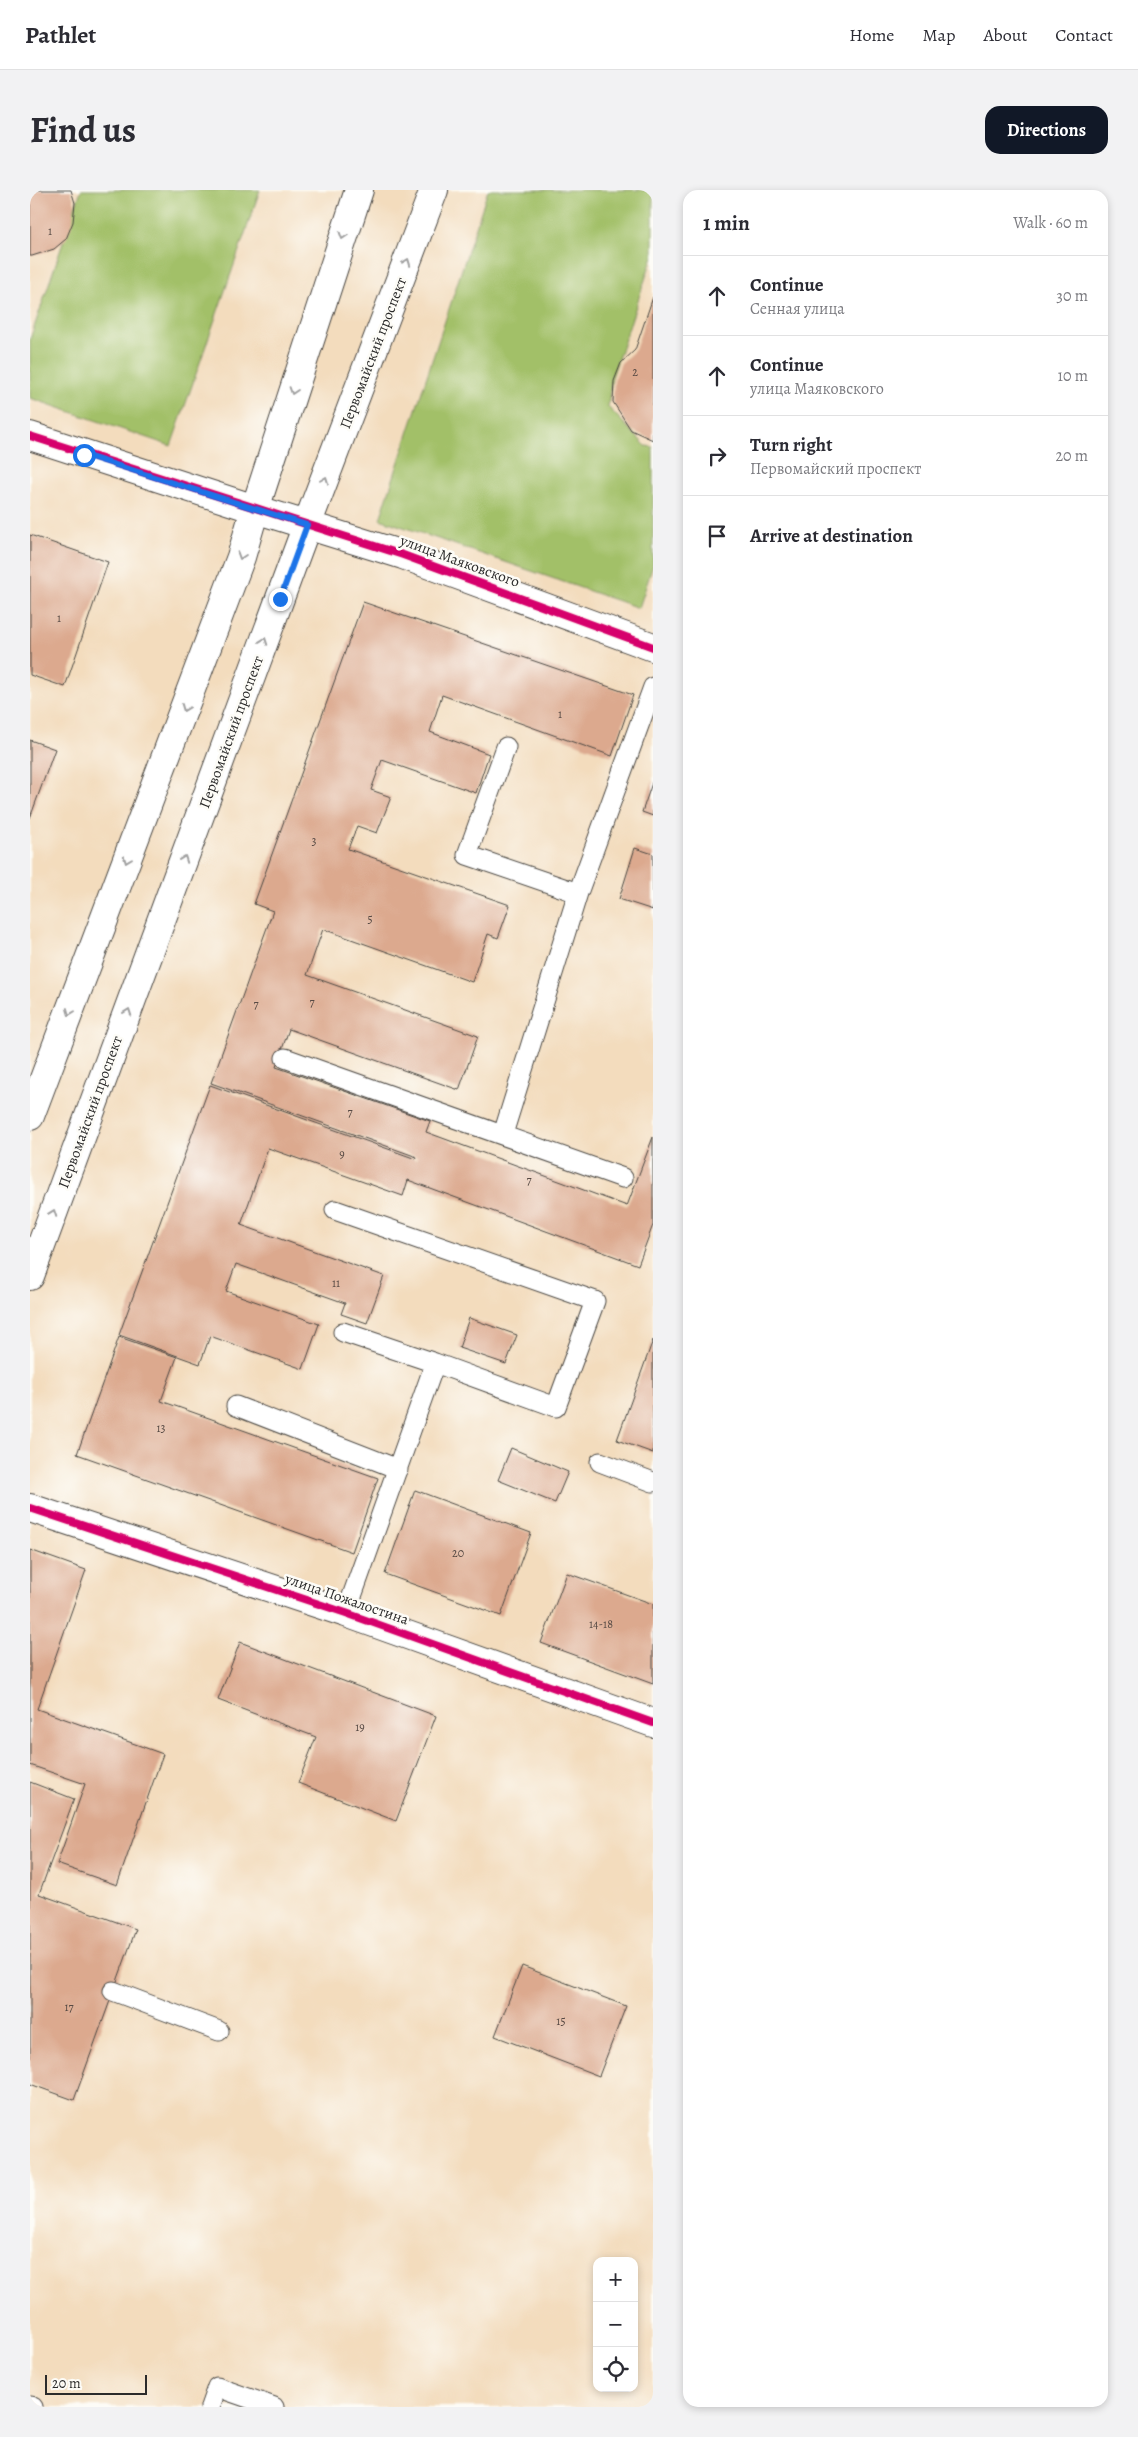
<!DOCTYPE html>
<html lang="en">
<head>
<meta charset="utf-8">
<style>
	body { margin:0; font-family:Alegreya,serif; background:#f2f2f3; color:#2b2b33 }
	.controls { position:absolute; right:15px; bottom:15px; display:grid; overflow:hidden; border-radius:10px; box-shadow:0 2px 8px #0003 }
	.controls button { width:45px; height:45px; display:grid; place-items:center; padding:0; border:0; border-bottom:1px solid #e1e1e2; background:#fff; color:#2b2b33; font:25px sans-serif }
	.scale { position:absolute; left:15px; bottom:12px; width:102px; box-sizing:border-box; padding-left:5px; border:2px solid #2b2b2b; border-top:0; font-size:14px; line-height:18px; white-space:nowrap; color:#2b2b2b; -webkit-text-stroke:4px #fdfcf7; paint-order:stroke }
	.stop { position:absolute; width:15px; height:15px; margin:-11px; border:4px solid #1a73e8; border-radius:50%; background:#fff }
	.stop.end { background:#1a73e8; border-color:#fff; box-shadow:0 1px 5px #0008 }
	.list { margin:0; padding:0; list-style:none }
	h2 { display:flex; justify-content:space-between; align-items:center; height:65px; margin:0; padding:0 20px; font-size:21px }
	h2 small { font-size:16px; font-weight:400; color:#7c7c81 }
	.list li { display:grid; grid-template-columns:32px 1fr auto; gap:15px; align-items:center; box-sizing:border-box; height:80px; padding:0 20px; border-top:1px solid #e1e1e2 }
	.list b { display:block; font-size:19px; white-space:nowrap }
	.list p { margin:0; font-size:16px; white-space:nowrap; color:#7c7c81 }
	.list em { font-size:16px; font-style:normal; color:#7c7c81 }
	.icon { flex:none; width:28px; height:28px; fill:none; stroke:currentColor; stroke-width:2; stroke-linecap:round; stroke-linejoin:round }
	.map { position:relative; flex:none; width:623px; height:2217px; overflow:hidden; border-radius:15px }
	header { display:flex; align-items:center; gap:30px; box-sizing:border-box; height:70px; padding:0 25px; background:#fff; border-bottom:1px solid #e1e1e2 }
	header strong { font-size:24px }
	nav { display:flex; gap:28px; margin-inline-start:auto; font-size:18px }
	.intro { display:flex; align-items:center; justify-content:space-between; box-sizing:border-box; height:120px; padding:0 30px }
	h1 { margin:0; font-size:35px }
	.button { padding:12px 22px; border-radius:15px; background:#111827; color:#fff; font-size:18px; font-weight:700 }
	main { display:flex; gap:30px; padding:0 30px }
	aside { flex:1; background:#fff; border-radius:15px; box-shadow:0 2px 8px #0003 }
	.map>svg:first-child { display:block }
	.green { fill:#a2c068; stroke:#66764a }
	.building { fill:#dca98e }
	.lines { fill:none; stroke-linecap:round; stroke-linejoin:round }
	.service-casing { stroke:#494641; stroke-width:21 }
	.minor-casing { stroke:#494641; stroke-width:30 }
	.tertiary-casing { stroke:#494641; stroke-width:30 }
	.primary-casing { stroke:#494641; stroke-width:30 }
	.service { stroke:#fff; stroke-width:19 }
	.minor { stroke:#fff; stroke-width:28 }
	.tertiary { stroke:#fff; stroke-width:28 }
	.primary { stroke:#fff; stroke-width:28 }
	.cycleway-casing { stroke:#fdfcf7; stroke-width:11 }
	.cycleway { stroke:#d6006c; stroke-width:8 }
	.oneway { stroke:#a0a0a0 }
	.route { stroke:#1a73e8; stroke-width:6 }
	.labels { text-anchor:middle; stroke-width:5; stroke-linejoin:round; paint-order:stroke }
	.number-label { font-size:12px; fill:#574a44 }
	.street-label { font-size:15px; fill:#2b2b2b; stroke:#fdfcf7 }
</style>
</head>
<body>
<header>
<strong>Pathlet</strong>
<nav><a>Home</a><a>Map</a><a>About</a><a>Contact</a></nav>
</header>
<div class="intro"><h1>Find us</h1><a class="button">Directions</a></div>
<main>
<div class="map">
<svg width="623" height="2217" viewBox="0 0 623 2217">
	<rect width="100%" height="100%" fill="#fdfcf7"/>
	<filter id="ink" filterUnits="userSpaceOnUse"><feTurbulence type="fractalNoise" baseFrequency=".02" numOctaves="2"/><feDisplacementMap in="SourceGraphic" scale="10" xChannelSelector="R" yChannelSelector="G"/><feConvolveMatrix kernelMatrix="1 2 1 2 8 2 1 2 1" color-interpolation-filters="sRGB"/></filter>
	<filter id="wash" filterUnits="userSpaceOnUse"><feTurbulence type="fractalNoise" baseFrequency=".0096" numOctaves="4" result="noise"/><feDisplacementMap in="SourceGraphic" scale="20" xChannelSelector="R" yChannelSelector="G"/><feGaussianBlur stdDeviation="1.12" result="paint"/><feColorMatrix in="noise" values="0 0 0 0 0 0 0 0 0 0 0 0 0 0 0 0 0 1.4 0 .05"/><feComposite in="paint" operator="in"/></filter>
	<g filter="url(#wash)">
		<rect width="100%" height="100%" fill="#f3dcbd"/>
		<!-- green -->
		<path class="green" d="M51,0H230L141,256L0,208V149Z
			M458,0H623V66L582,187L578,217L616,256L623,257V375L609,418L350,329Z"/>
		<g id="blocks">
			<!-- building -->
			<path class="building" d="M0,0H41L45,13L43,32L36,49L24,59L2,66H0Z
				M623,107V250L601,240L583,212L584,191L591,173L605,160Z
				M0,345L78,372L35,497L0,485Z
				M333,412L603,505L582,566L412,505L400,542L459,564L446,603L352,570L341,600L361,607L347,643L327,636L318,659L480,715L468,748L458,744L442,792L293,739L277,785L448,846L429,900L259,839L246,877L400,931L396,942L597,1016L623,947V1035L608,1075L378,990L373,1006L238,958L211,1035L354,1086L337,1133L311,1124L315,1113L206,1074L196,1101L289,1134L273,1179L180,1146L170,1174L89,1145L180,895L386,969L387,967L181,893L243,721L224,714Z
				M0,550L25,559L0,628Z
				M623,590V626L612,622Z
				M605,658L623,664V720L589,709Z
				M439,1128L487,1145L476,1174L429,1158Z
				M89,1147L147,1167L131,1211L348,1288L322,1362L47,1264Z
				M623,1150V1263L587,1250Z
				M481,1258L538,1282L525,1313L468,1290Z
				M385,1300L501,1343L471,1426L355,1384Z
				M0,1360L56,1380L7,1519L133,1564L87,1695L27,1674L55,1594L0,1575Z
				M537,1383L623,1414V1494L511,1453Z
				M210,1452L406,1526L366,1631L268,1593L286,1547L188,1510Z
				M0,1592L44,1609L9,1704L106,1739L44,1910L0,1894Z
				M492,1776L596,1816L569,1886L465,1846Z"/>
		</g>
	</g>
	<g filter="url(#ink)">
		<use href="#blocks" fill-opacity="0" stroke="#494641" stroke-width="1"/>
		<g class="lines">
			<!-- service casing -->
			<g class="service-casing">
				<path id="service" d="M476,557L437,665L548,703
					M255,868L593,988
					M473,944L548,703L623,497
					M305,1020L565,1111L526,1217L405,1173
					M313,1142L405,1173L316,1423
					M206,1216L368,1279
					M570,1272L623,1292
					M83,1801L189,1841
					M0,2216L3,2217
					M180,2217L187,2197L244,2217"/>
			</g>
			<!-- minor casing -->
			<g class="minor-casing">
				<path id="minor" d="M0,246L225,319
					M0,1318L316,1423L623,1533"/>
			</g>
			<!-- tertiary casing -->
			<g class="tertiary-casing">
				<path id="tertiary" d="M225,319L373,365L623,457"/>
			</g>
			<!-- primary casing -->
			<g class="primary-casing">
				<path id="primary" d="M0,926L211,367L225,319L329,0
					M0,1086L277,335L404,0"/>
			</g>
			<!-- service -->
			<use href="#service" class="service"/>
			<!-- minor -->
			<use href="#minor" class="minor"/>
			<!-- tertiary -->
			<use href="#tertiary" class="tertiary"/>
			<!-- primary -->
			<use href="#primary" class="primary"/>
			<!-- cycleway casing -->
			<g class="cycleway-casing">
				<path id="cycleway" d="M0,246L373,365L623,457
					M0,1318L316,1423L623,1533"/>
			</g>
			<!-- cycleway -->
			<use href="#cycleway" class="cycleway"/>
		</g>
		<!-- one-way arrows -->
		<defs><path id="oneway-chevron" d="M-2-3.5L2.5 0L-2 3.5" fill="none" stroke-width="1.6" stroke-linecap="round" stroke-linejoin="round" transform="scale(1.25)"/></defs>
		<g class="oneway">
			<use href="#oneway-chevron" transform="translate(313 46) rotate(108)"/>
			<use href="#oneway-chevron" transform="translate(377 72) rotate(-69)"/>
			<use href="#oneway-chevron" transform="translate(263 201) rotate(108)"/>
			<use href="#oneway-chevron" transform="translate(295 290) rotate(-69)"/>
			<use href="#oneway-chevron" transform="translate(211 366) rotate(108)"/>
			<use href="#oneway-chevron" transform="translate(234 451) rotate(-70)"/>
			<use href="#oneway-chevron" transform="translate(155 518) rotate(111)"/>
			<use href="#oneway-chevron" transform="translate(154 669) rotate(-70)"/>
			<use href="#oneway-chevron" transform="translate(97 670) rotate(111)"/>
			<use href="#oneway-chevron" transform="translate(40 822) rotate(111)"/>
			<use href="#oneway-chevron" transform="translate(98 822) rotate(-70)"/>
			<use href="#oneway-chevron" transform="translate(23 1023) rotate(-70)"/>
		</g>
	</g>
	<g class="lines" filter="url(#ink)">
		<!-- route -->
		<path class="route" d="M54,265L277,335L250,409"/>
	</g>
	<g class="labels">
		<!-- number labels -->
		<g class="number-label">
			<text x="20" y="45">1</text>
			<text x="605" y="186">2</text>
			<text x="29" y="432">1</text>
			<text x="530" y="528">1</text>
			<text x="284" y="655">3</text>
			<text x="340" y="733">5</text>
			<text x="282" y="816">7</text>
			<text x="226" y="818">7</text>
			<text x="320" y="926">7</text>
			<text x="312" y="968">9</text>
			<text x="499" y="994">7</text>
			<text x="306" y="1097">11</text>
			<text x="131" y="1242">13</text>
			<text x="428" y="1367">20</text>
			<text x="571" y="1438">14-18</text>
			<text x="330" y="1541">19</text>
			<text x="39" y="1821">17</text>
			<text x="531" y="1835">15</text>
		</g>
		<!-- street labels -->
		<g class="street-label">
			<text transform="translate(343 163) rotate(-69)" y="5">Первомайский проспект</text>
			<text transform="translate(430 371) rotate(20)" y="5">улица Маяковского</text>
			<text transform="translate(201 542) rotate(-70)" y="5">Первомайский проспект</text>
			<text transform="translate(60 922) rotate(-70)" y="5">Первомайский проспект</text>
			<text transform="translate(317 1409) rotate(19)" y="5">улица Пожалостина</text>
		</g>
	</g>
</svg>
<div class="controls">
<button>+</button>
<button>−</button>
<button><svg class="icon" aria-label="locate" viewBox="0 0 24 24"><circle cx="12" cy="12" r="6"/><path d="M12 2v4M12 18v4M2 12h4M18 12h4"/></svg></button>
</div>
<div class="scale">20 m</div>
<div class="stop" style="left:54px;top:265px"></div>
<div class="stop end" style="left:250px;top:409px"></div>
</div>
<aside>
<h2>1 min<small>Walk · 60 m</small></h2>
<ul class="list">
<li><svg class="icon" aria-label="ahead" viewBox="0 0 24 24"><path d="M12 20V5M6 11l6-6 6 6"/></svg><div><b>Continue</b><p>Сенная улица</p></div><em>30 m</em></li>
<li><svg class="icon" aria-label="ahead" viewBox="0 0 24 24"><path d="M12 20V5M6 11l6-6 6 6"/></svg><div><b>Continue</b><p>улица Маяковского</p></div><em>10 m</em></li>
<li><svg class="icon" aria-label="right" viewBox="0 0 24 24"><path d="M7 20v-9h11M14 6l5 5-5 5"/></svg><div><b>Turn right</b><p>Первомайский проспект</p></div><em>20 m</em></li>
<li><svg class="icon" aria-label="arrive" viewBox="0 0 24 24"><path d="M6 21V4h12l-3 4 3 4H6"/></svg><div><b>Arrive at destination</b></div></li>
</ul>
</aside>
</main>
</body>
</html>
